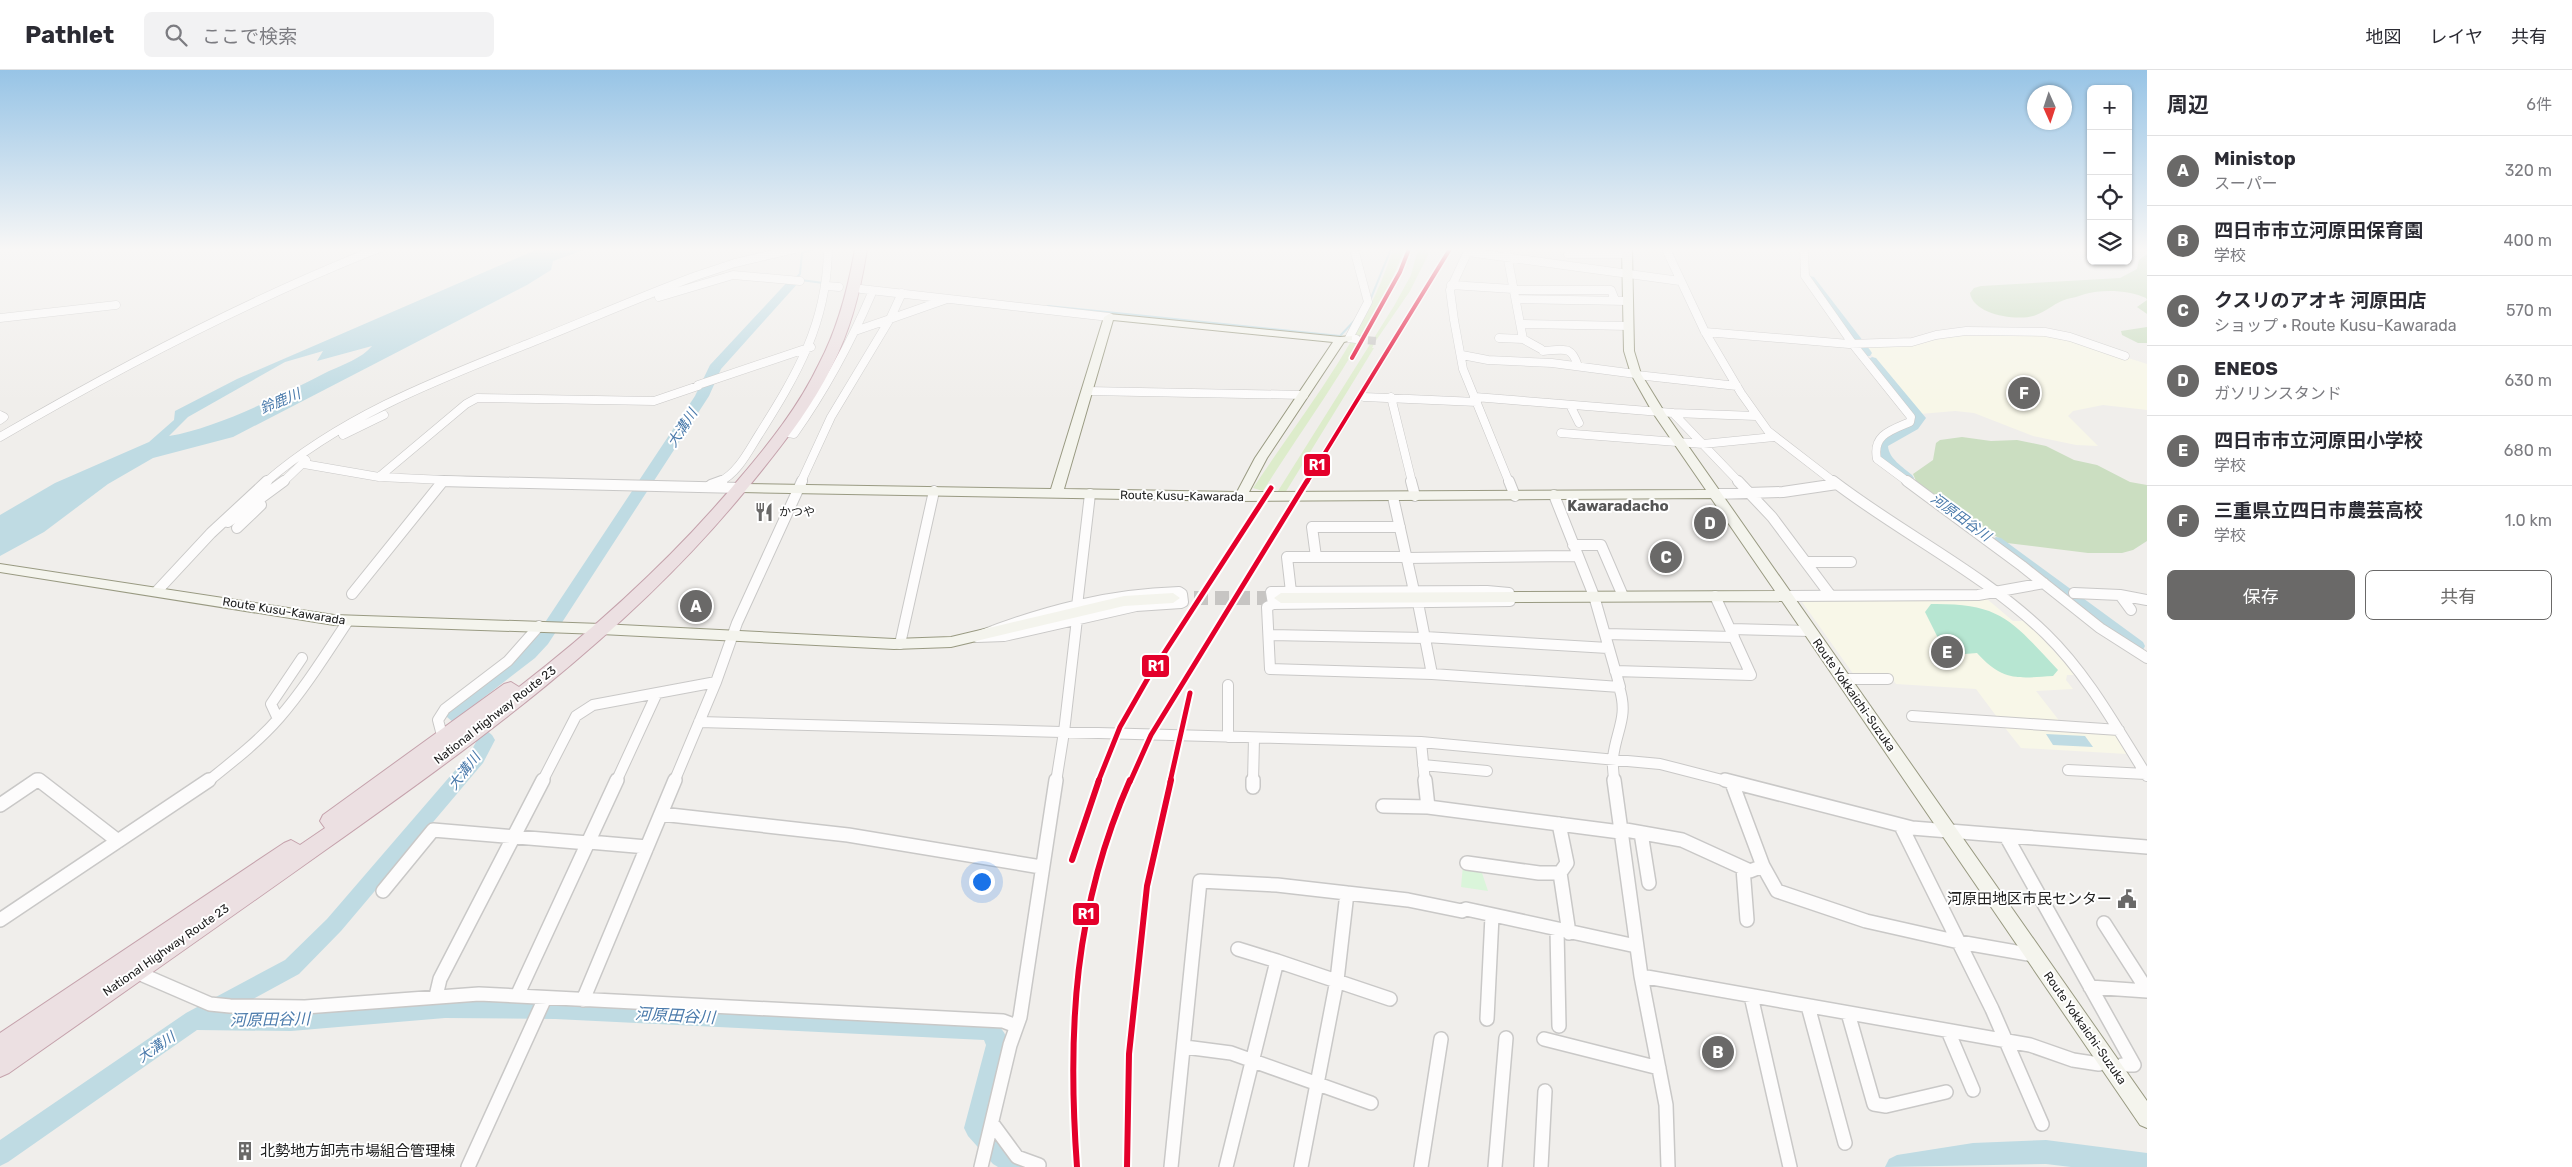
<!DOCTYPE html>
<html lang="ja">
<head>
<meta charset="utf-8">
<style>
	body { margin:0; font-family:Rubik,"Noto Sans JP",sans-serif; background:#f2f2f3; color:#2b2b33 }
	.controls { position:absolute; right:15px; top:15px; display:grid; overflow:hidden; border-radius:8px; box-shadow:0 1px 4px #0004 }
	.controls button { width:45px; height:45px; display:grid; place-items:center; padding:0; border:0; border-bottom:1px solid #e1e1e2; background:#fff; color:#2b2b33; font:25px sans-serif }
	.compass { position:absolute; left:2027px; top:15px; width:45px; height:45px; border-radius:50%; background:#fff; box-shadow:0 1px 4px #0004; rotate:177deg }
	.you { position:absolute; left:981px; top:811px; width:18px; height:18px; margin:-12px; border:4px solid #fff; border-radius:50%; background:#1a73e8; box-shadow:0 0 0 8px #1a73e833 }
	.badge { display:grid; place-items:center; width:32px; height:32px; border-radius:50%; background:#6a6968; color:#fff; font-size:16px; font-weight:700 }
	.pin { position:absolute; translate:-50% -50%; border:2px solid #fff; box-shadow:0 1px 5px #0006 }
	.list { margin:0; padding:0; list-style:none }
	h2 { display:flex; justify-content:space-between; align-items:center; height:65px; margin:0; padding:0 20px; font-size:21px }
	h2 small { font-size:16px; font-weight:400; color:#7c7c81 }
	.list li { display:grid; grid-template-columns:32px 1fr auto; gap:15px; align-items:center; box-sizing:border-box; height:70px; padding:0 20px; border-top:1px solid #e1e1e2 }
	.list b { display:block; font-size:19px; white-space:nowrap }
	.list p { margin:0; font-size:16px; white-space:nowrap; color:#7c7c81 }
	.list em { font-size:16px; font-style:normal; color:#7c7c81 }
	.actions { display:flex; gap:10px; padding:15px 20px }
	.actions a { flex:1; padding:11px 0; border:1px solid #6a6968; border-radius:8px; text-align:center; font-size:18px; color:#6a6968 }
	.actions .main { background:#6a6968; color:#fff }
	.icon { flex:none; width:28px; height:28px; fill:none; stroke:currentColor; stroke-width:2; stroke-linecap:round; stroke-linejoin:round }
	.map { position:relative; flex:none; width:2147px; height:1097px; overflow:hidden }
	header { display:flex; align-items:center; gap:30px; box-sizing:border-box; height:70px; padding:0 25px; background:#fff; border-bottom:1px solid #e1e1e2 }
	header strong { font-size:24px }
	nav { display:flex; gap:28px; margin-inline-start:auto; font-size:18px }
	.search { width:350px; height:45px; background:#f2f2f3; display:flex; align-items:center; gap:12px; box-sizing:border-box; padding:0 18px; border-radius:8px; color:#7c7c81; font-size:19px }
	main { display:flex }
	aside { flex:1; background:#fff }
	.map>svg:first-child { display:block }
	.education { fill:#f8f7e8 }
	.grass { fill:#ddeccb }
	.forest { fill:#cbdec1 }
	.park { fill:#daf5da }
	.pitch { fill:#b7e6d2 }
	.water { fill:#bfdbe3; fill-rule:evenodd }
	.lines { fill:none; stroke-linecap:round; stroke-linejoin:round }
	.stream { stroke:#bfdbe3; stroke-width:2 }
	.river { fill:#bfdbe3; fill-rule:evenodd }
	.street-tunnel { stroke:#c7c5c3; stroke-width:8; stroke-dasharray:8 4; stroke-linecap:butt }
	.secondary-tunnel { stroke:#c7c5c3; stroke-width:14; stroke-dasharray:14 7; stroke-linecap:butt }
	.street-far2-casing { stroke:#c9c8c7; stroke-width:9 }
	.street-far1-casing { stroke:#c9c8c7; stroke-width:12 }
	.street-casing { stroke:#c9c8c7; stroke-width:16 }
	.secondary-casing { stroke:#999a82; stroke-width:2 }
	.highway-casing { stroke:#c5a2ac; stroke-width:2 }
	.street-far2 { stroke:#fdfcfc; stroke-width:8 }
	.street-far1 { stroke:#fdfcfc; stroke-width:10 }
	.street { stroke:#fdfcfc; stroke-width:13 }
	.secondary { fill:#f4f4ed; fill-rule:evenodd }
	.highway { fill:#ece0e2; fill-rule:evenodd }
	.rail-1-far2-casing { stroke:#fff; stroke-width:7 }
	.rail-1-far1-casing { stroke:#fff; stroke-width:9 }
	.rail-1-casing { stroke:#fff; stroke-width:10 }
	.rail-1-far2 { stroke:#e4002b; stroke-width:4 }
	.rail-1-far1 { stroke:#e4002b; stroke-width:5 }
	.rail-1 { stroke:#e4002b; stroke-width:6 }
	.labels { text-anchor:middle; stroke-width:4; stroke-linejoin:round; paint-order:stroke }
	.street-label { font-size:12px; fill:#222; stroke:#fff }
	.poi-label { font-size:12px; fill:#222; stroke:#fff; text-anchor:start }
	.water-label { font-size:14px; font-style:italic; fill:#4a7aab; stroke:#fff }
	.quarter-label { font-size:15px; font-weight:bold; fill:#555; stroke:#fff }
	.near-poi-label { font-size:15px; fill:#222; stroke:#fff; text-anchor:end }
	.near-water-label { font-size:16px; font-style:italic; fill:#4a7aab; stroke:#fff }
	.line-badge { stroke:#fff; stroke-width:2 }
	.badge-label { font-size:14px; text-anchor:middle; font-weight:bold; fill:#fff }
</style>
</head>
<body>
<header>
<strong>Pathlet</strong>
<div class="search"><svg class="icon" aria-label="search" viewBox="0 0 24 24"><circle cx="10" cy="10" r="6"/><path d="M15 15l6 6"/></svg>ここで検索</div>
<nav><a>地図</a><a>レイヤ</a><a>共有</a></nav>
</header>
<main>
<div class="map">
<svg width="2147" height="1097" viewBox="0 0 2147 1097">
	<rect width="100%" height="100%" fill="#f0eeeb"/>
	<!-- education -->
	<path class="education" d="M1995,264L2060,266L2147,294V340L2103,335L2073,341L2068,346L2098,376L2076,375L2033,366L1974,343L1955,341L1920,344L1866,278L1871,275H1912L1959,265Z
		M1800,529H1987L2013,551H2026L2076,605H2067L2066,610L2073,619L2036,621L2061,653L2000,651L1976,619L1896,614L1892,608L1854,605Z
		M2002,654L2110,662L2116,665L2127,684L2021,678Z"/>
	<!-- grass -->
	<path class="grass" d="M1393,179H1404L1402,185C1369,270 1311,345 1263,421L1253,418C1303,343 1366,266 1393,179Z
		M1418,179H1429L1428,185L1410,221L1375,272L1372,278H1374L1285,423L1278,421L1394,236L1411,205Z"/>
	<!-- forest -->
	<path class="forest" d="M2147,184V244L2137,237L2147,230L2146,228C2130,220 2102,219 2085,224C2079,226 2073,228 2067,229C2056,232 2047,241 2036,245C2019,252 1973,245 1970,223L1974,218L1981,216L2120,208L2137,199L2139,190Z
		M2147,257V273H2138L2122,265L2121,261Z
		M1962,367L1991,371L2017,370L2046,376L2074,390L2097,395L2130,412L2147,415V471L2133,480L2122,483H2088L2007,473L1926,423L1916,411L1913,404L1933,390L1936,373L1940,370Z"/>
	<!-- park -->
	<path class="park" d="M1463,795L1481,800L1488,821L1461,817Z"/>
	<!-- pitch -->
	<path class="pitch" d="M1931,534C2002,533 2012,551 2058,600L2053,606C2018,608 2003,612 1977,583L1965,584L1942,576L1925,542Z"/>
	<!-- water -->
	<path class="water" d="M538,179H587L553,191L551,200L527,215L233,367L153,388L108,414L44,462L0,486V445L55,413L149,372L174,350L175,341L237,309ZM372,276C362,288 343,295 329,301C284,324 218,358 169,366L188,347L285,292L323,281L317,291Z
		M2046,664L2085,666L2093,677L2053,675Z"/>
	<g class="lines">
		<!-- stream -->
		<path class="stream" d="M796,208L800,204L802,183L815,179
			M801,210L823,213
			M1371,228L1391,179
			M1048,236L1340,266L1355,250"/>
		<!-- river -->
		<path class="river" d="M1810,206L1814,207L1870,280L1872,283L1870,286H1862L1804,209Z
			M795,207L801,210L799,212L721,299L709,326L548,574L535,588L465,642L492,665L495,670L483,693L341,861L299,904L233,940L291,941L445,928L555,929L989,950C999,954 1006,962 1008,973C1009,985 992,1039 989,1055L1009,1078L1032,1089L1036,1097H998L993,1094L968,1066L964,1058L986,975L984,970L555,949L445,948L291,961L197,960L8,1092L0,1096V1070L186,943L285,890L327,849L470,683L476,672L447,647L444,642L447,637L523,580L536,566L695,326L710,295L791,208Z
			M1872,287L1876,288L1926,348L1918,359L1888,376C1889,389 1903,397 1912,405L1914,408L1912,411H1902C1891,402 1875,391 1875,375C1884,362 1903,362 1912,348L1866,291Z
			M1996,467L2001,468L2143,572L2145,576L2143,580H2131L1991,476L1988,472Z
			M2046,1070L2147,1083V1097H2071L2046,1094L1885,1097L1889,1089L1897,1085L1973,1073Z"/>
		<!-- street-tunnel -->
		<path class="street-tunnel" d="M1356,269L1376,271"/>
		<!-- secondary-tunnel -->
		<path class="secondary-tunnel" d="M1173,528H1281"/>
		<!-- street-far2 casing -->
		<g class="street-far2-casing">
			<path id="street-far2" d="M1354,179L1368,232L1349,268L1356,269
				M1469,179L1450,220L1454,250L1463,299L1509,412
				M1506,179L1523,269L1541,279
				M1666,179L1705,262L1741,323L1768,361L1834,412
				M1804,179L1805,206L1855,277L1911,347L1910,352C1891,360 1872,365 1877,389L1908,412
				M1468,182L1680,211
				M1568,184H1628
				M1451,215L1513,219
				M827,216L839,217
				M861,219L1109,247
				M1513,220H1611L1615,230
				M659,227L733,205L800,211
				M1516,229L1628,231
				M0,248L116,235
				M1521,254L1629,256
				M855,261L890,249L902,223
				M1705,262L1849,274L1912,272L1936,265L1966,261L2045,262L2070,267L2125,286
				M1499,268L1523,269
				M1543,281C1563,280 1571,274 1578,296
				M1462,285L1488,290L1552,293L1636,304
				M1637,305L1737,316
				M698,315L811,277
				M1087,321L1304,325
				M1364,327L1477,332
				M1391,327L1412,412
				M1475,327L1673,343L1739,412
				M1571,337L1579,353
				M1673,343L1756,346
				M0,345L4,347L0,350
				M783,362L794,364C825,320 850,274 871,225L870,220
				M1561,363L1703,374L1774,367
				M343,365L384,345
				M0,367C122,296 246,231 377,179
				M304,394L379,407L488,412
				M379,407L466,334L477,328L654,331L698,316
				M266,412C342,346 437,310 530,273C585,251 640,227 696,206L735,193L795,179
				M283,412L306,390
				M719,412C737,404 748,382 758,366C797,304 827,254 828,179
				M801,412L831,347L890,249L947,229"/>
		</g>
		<!-- street-far1 casing -->
		<g class="street-far1-casing">
			<path id="street-far1" d="M440,411L741,418
				M1411,411L1415,426
				M1509,411L1515,426
				M1738,411L1772,447L1831,526
				M1833,411C1902,464 1982,502 2046,564C2088,605 2116,657 2147,706
				M1907,411L2022,496L2100,558L2147,588
				M711,415L722,411
				M1714,424L1783,422L1837,414
				M1393,427L1414,521
				M228,452L284,411
				M237,458L261,435
				M1573,475H1601L1623,526
				M1316,487H1407
				M1407,488L1577,486
				M1806,492H1851
				M157,521L211,463L267,411
				M1179,522L1182,524L1183,532L1181,533L1136,536L1004,566L977,567C1043,541 1108,524 1179,522Z
				M1291,522L1287,487H1316L1312,457H1400
				M1509,523L1487,521L1271,522L1273,534L1267,537L1270,599L1432,604L1620,617L1594,526L1554,425
				M2074,523L2120,525L2147,530
				M352,524L443,411
				M2120,525L2131,540
				M1785,526L1978,525L2044,513
				M1418,533L1432,604
				M1273,534L1510,531
				M1077,536L1090,424
				M1731,559L1810,561
				M1605,564L1734,567
				M1269,565L1425,568
				M1425,567L1608,578
				M900,574L934,421
				M1615,601L1751,605L1715,526
				M1843,609H1888
				M1228,615V667
				M1912,646L2119,660
				M278,649L271,634L302,588
				M699,652L1421,672L1660,694L1730,712
				M443,669L438,650L445,639L508,591L539,556
				M1421,672L1425,712
				M1423,695L1487,701
				M2068,700L2146,704
				M35,712H40
				M207,712C232,692 258,672 279,648C305,618 326,584 348,551
				M542,712L576,646L593,635L716,612
				M616,712L657,623
				M674,712L716,612L737,553L802,411
				M1056,712L1064,662L1077,549
				M1253,712L1254,668
				M1614,712C1614,704 1612,695 1613,688C1616,660 1629,647 1619,617"/>
		</g>
		<!-- street casing -->
		<g class="street-casing">
			<path id="street" d="M39,710L118,771
				M1425,710L1428,737
				M1614,710L1641,906L1666,1035L1668,1097
				M1725,710L1912,758L2147,777
				M1253,717V710
				M0,735L37,710
				M1383,736L1428,737L1620,762
				M661,744L848,765L1041,797
				M1901,756L1992,939L2042,1054
				M1620,759L1682,770L1750,801L1763,796L1732,713
				M1641,763L1649,813
				M2006,766L2134,995H2122
				M589,772L647,777
				M1467,793L1539,803H1560L1567,793L1559,754
				M1763,796L1777,821L1866,851L1959,872L2034,885
				M1743,798L1747,850
				M1560,803L1569,863
				M383,821L433,760L588,773
				M0,850L209,710
				M2104,853L2147,920
				M1557,860L1559,956
				M1277,891L1390,929
				M136,902L210,934L230,936L305,937L479,924L1003,951L1016,956
				M1641,906L2030,975L2073,990L2099,994
				M2090,917L2147,921
				M436,926L440,909L543,710
				M517,926L617,710
				M1751,926L1790,1097
				M583,930L675,710
				M1808,936L1845,1073
				M1848,943L1874,1034L1886,1036L1946,1022
				M1487,949L1492,846
				M1948,961L1973,1020
				M1544,969L1659,998
				M1185,977L1231,983L1371,1033
				M992,1053L1017,1087L1039,1095
				M468,1097L545,928
				M981,1097L1010,975L1020,947L1056,710
				M1171,1097L1200,811L1277,815L1408,830L1462,841L1466,839L1636,876
				M1226,1097L1277,891L1238,879
				M1301,1097L1337,910L1347,823
				M1421,1097L1441,969
				M1495,1097L1506,968
				M1541,1097L1545,1021"/>
		</g>
		<!-- secondary casing -->
		<g class="secondary-casing">
			<path id="secondary" d="M1622,179H1632L1634,281L1641,304L1665,343L2147,1031V1058L2140,1055L1782,531L1281,533L1274,528L1281,523L1775,521L1711,428L1241,431L741,422L735,418L741,414L1051,419L1104,247L1109,244L1340,267L1352,266V270L1344,272L1267,388L1249,422L1706,420L1653,343L1631,304L1624,281ZM1113,250L1333,272L1255,388L1237,422L1064,419Z
				M0,494L334,545L601,554L894,569L951,567L1124,526L1173,523L1180,528L1173,533L1124,536L951,577L894,579L601,564L334,555L0,502Z"/>
		</g>
		<!-- highway casing -->
		<g class="highway-casing">
			<path id="highway" d="M855,179H867C861,219 851,259 832,296C810,341 777,382 745,421C627,565 475,674 324,781C219,856 114,929 9,1003L0,1007V963L284,773L291,770L300,775L325,758L320,751L323,745L504,614L511,612L519,617C599,555 674,487 739,409C769,374 799,336 819,294C838,258 848,219 855,179Z"/>
		</g>
		<!-- street-far2 -->
		<use href="#street-far2" class="street-far2"/>
		<!-- street-far1 -->
		<use href="#street-far1" class="street-far1"/>
		<!-- street -->
		<use href="#street" class="street"/>
		<!-- secondary -->
		<use href="#secondary" class="secondary"/>
		<!-- highway -->
		<use href="#highway" class="highway"/>
		<!-- rail-1-far2 casing -->
		<g class="rail-1-far2-casing">
			<path id="rail-1-far2" d="M1352,288L1400,202L1409,179
				M1307,412L1450,179"/>
		</g>
		<!-- rail-1-far1 casing -->
		<g class="rail-1-far1-casing">
			<path id="rail-1-far1" d="M1098,712L1120,657L1148,608L1271,418
				M1130,712L1151,665L1307,411
				M1170,712L1190,623"/>
		</g>
		<!-- rail-1 casing -->
		<g class="rail-1-casing">
			<path id="rail-1" d="M1072,790L1099,710
				M1077,1097C1067,960 1074,837 1130,710
				M1127,1097L1129,984L1147,816L1171,710"/>
		</g>
		<!-- rail-1-far2 -->
		<use href="#rail-1-far2" class="rail-1-far2"/>
		<!-- rail-1-far1 -->
		<use href="#rail-1-far1" class="rail-1-far1"/>
		<!-- rail-1 -->
		<use href="#rail-1" class="rail-1"/>
	</g>
	<!-- sky -->
	<linearGradient id="sky" x2="0" y2="1"><stop stop-color="#97c4e6"/><stop offset="0.54" stop-color="#f8f7f6"/><stop offset="1" stop-color="#f8f7f6" stop-opacity="0"/></linearGradient>
	<rect width="2147" height="332" fill="url(#sky)"/>
	<!-- icons -->
	<defs>
		<g id="restaurant-bare" transform="scale(1.5)"><path d="M-5-6h1v4h1v-4h1v4h1v-4h1v5L-1.5 .5V6h-2V.5L-5-1ZM5-6V6H3V1.5H1.5Q1.5-4 5-6Z" fill="#6a6968" stroke="#fff" stroke-width="2.5" paint-order="stroke"/></g>
		<g id="civic-bare" transform="scale(1.5)"><path d="M-.6-6.5H3V-4.5H.6V-3L4-1V1h2V6H-6V1h2V-1L-.6-3ZM-1.2 2.5V6h2.4V2.5Z" fill="#6a6968" stroke="#fff" stroke-width="2.5" paint-order="stroke"/></g>
		<g id="building-bare" transform="scale(1.5)"><path d="M-4-6H4V6H1V3H-1V6H-4ZM-2.5-4.3h1.7v1.8h-1.7ZM.8-4.3h1.7v1.8H.8ZM-2.5-1h1.7V.8h-1.7ZM.8-1h1.7V.8H.8Z" fill="#6a6968" stroke="#fff" stroke-width="2.5" paint-order="stroke"/></g>
	</defs>
	<g fill-rule="evenodd">
		<use href="#restaurant-bare" x="764" y="442"/>
		<use href="#civic-bare" x="2127" y="829"/>
		<use href="#building-bare" x="245" y="1081"/>
	</g>
	<g class="labels">
		<!-- street labels -->
		<g class="street-label">
			<text transform="translate(1182 426) rotate(1)" y="4">Route Kusu-Kawarada</text>
			<text transform="translate(284 541) rotate(9)" y="4">Route Kusu-Kawarada</text>
			<text transform="translate(1854 625) rotate(55)" y="4">Route Yokkaichi-Suzuka</text>
			<text transform="translate(495 645) rotate(-38)" y="4">National Highway Route 23</text>
			<text transform="translate(166 880) rotate(-35)" y="4">National Highway Route 23</text>
			<text transform="translate(2085 958) rotate(55)" y="4">Route Yokkaichi-Suzuka</text>
		</g>
		<!-- poi labels -->
		<g class="poi-label">
			<text x="779" y="446">かつや</text>
		</g>
		<!-- water labels -->
		<g class="water-label">
			<text transform="translate(280 331) rotate(-23)" y="5">鈴鹿川</text>
			<text transform="translate(682 358) rotate(-57)" y="5">大溝川</text>
			<text transform="translate(1961 447) rotate(36)" y="5">河原田谷川</text>
			<text transform="translate(464 701) rotate(-52)" y="5">大溝川</text>
			<text transform="translate(156 977) rotate(-34)" y="5">大溝川</text>
		</g>
		<!-- quarter labels -->
		<g class="quarter-label">
			<text x="1618" y="441">Kawaradacho</text>
		</g>
		<!-- near-poi labels -->
		<g class="near-poi-label">
			<text x="2112" y="834">河原田地区市民センター</text>
			<text x="260" y="1086" text-anchor="start">北勢地方卸売市場組合管理棟</text>
		</g>
		<!-- near-water labels -->
		<g class="near-water-label">
			<text transform="translate(675 945) rotate(3)" y="6">河原田谷川</text>
			<text transform="translate(270 949) rotate(-1)" y="6">河原田谷川</text>
		</g>
	</g>
	<g class="line-badge">
		<rect x="1303" y="383" width="28" height="24" rx="5" fill="#e4002b"/>
		<rect x="1141" y="584" width="29" height="24" rx="5" fill="#e4002b"/>
		<rect x="1072" y="832" width="28" height="24" rx="5" fill="#e4002b"/>
	</g>
	<g class="badge-label">
		<text x="1317" y="400">R1</text>
		<text x="1156" y="601">R1</text>
		<text x="1086" y="849">R1</text>
	</g>
</svg>
<div class="controls">
<button>+</button>
<button>−</button>
<button><svg class="icon" aria-label="locate" viewBox="0 0 24 24"><circle cx="12" cy="12" r="6"/><path d="M12 2v4M12 18v4M2 12h4M18 12h4"/></svg></button>
<button><svg class="icon" aria-label="layers" viewBox="0 0 24 24"><path d="M12 4l9 5-9 5-9-5zM3 14l9 5 9-5"/></svg></button>
</div>
<svg class="compass" viewBox="-18 -18 36 36"><path d="M0-13l5 13h-10z" fill="#e53935"/><path d="M0 13l5-13h-10z" fill="#7c7c81"/></svg>
<div class="you"></div>
<div class="pin badge" style="left:696px;top:536px">A</div>
<div class="pin badge" style="left:1718px;top:982px">B</div>
<div class="pin badge" style="left:1666px;top:487px">C</div>
<div class="pin badge" style="left:1710px;top:453px">D</div>
<div class="pin badge" style="left:1947px;top:582px">E</div>
<div class="pin badge" style="left:2024px;top:323px">F</div>
</div>
<aside>
<h2>周辺<small>6件</small></h2>
<ul class="list">
<li><span class="badge">A</span><div><b>Ministop</b><p>スーパー</p></div><em>320 m</em></li>
<li><span class="badge">B</span><div><b>四日市市立河原田保育園</b><p>学校</p></div><em>400 m</em></li>
<li><span class="badge">C</span><div><b>クスリのアオキ 河原田店</b><p>ショップ · Route Kusu-Kawarada</p></div><em>570 m</em></li>
<li><span class="badge">D</span><div><b>ENEOS</b><p>ガソリンスタンド</p></div><em>630 m</em></li>
<li><span class="badge">E</span><div><b>四日市市立河原田小学校</b><p>学校</p></div><em>680 m</em></li>
<li><span class="badge">F</span><div><b>三重県立四日市農芸高校</b><p>学校</p></div><em>1.0 km</em></li>
</ul>
<div class="actions"><a class="main">保存</a><a>共有</a></div>
</aside>
</main>
</body>
</html>
